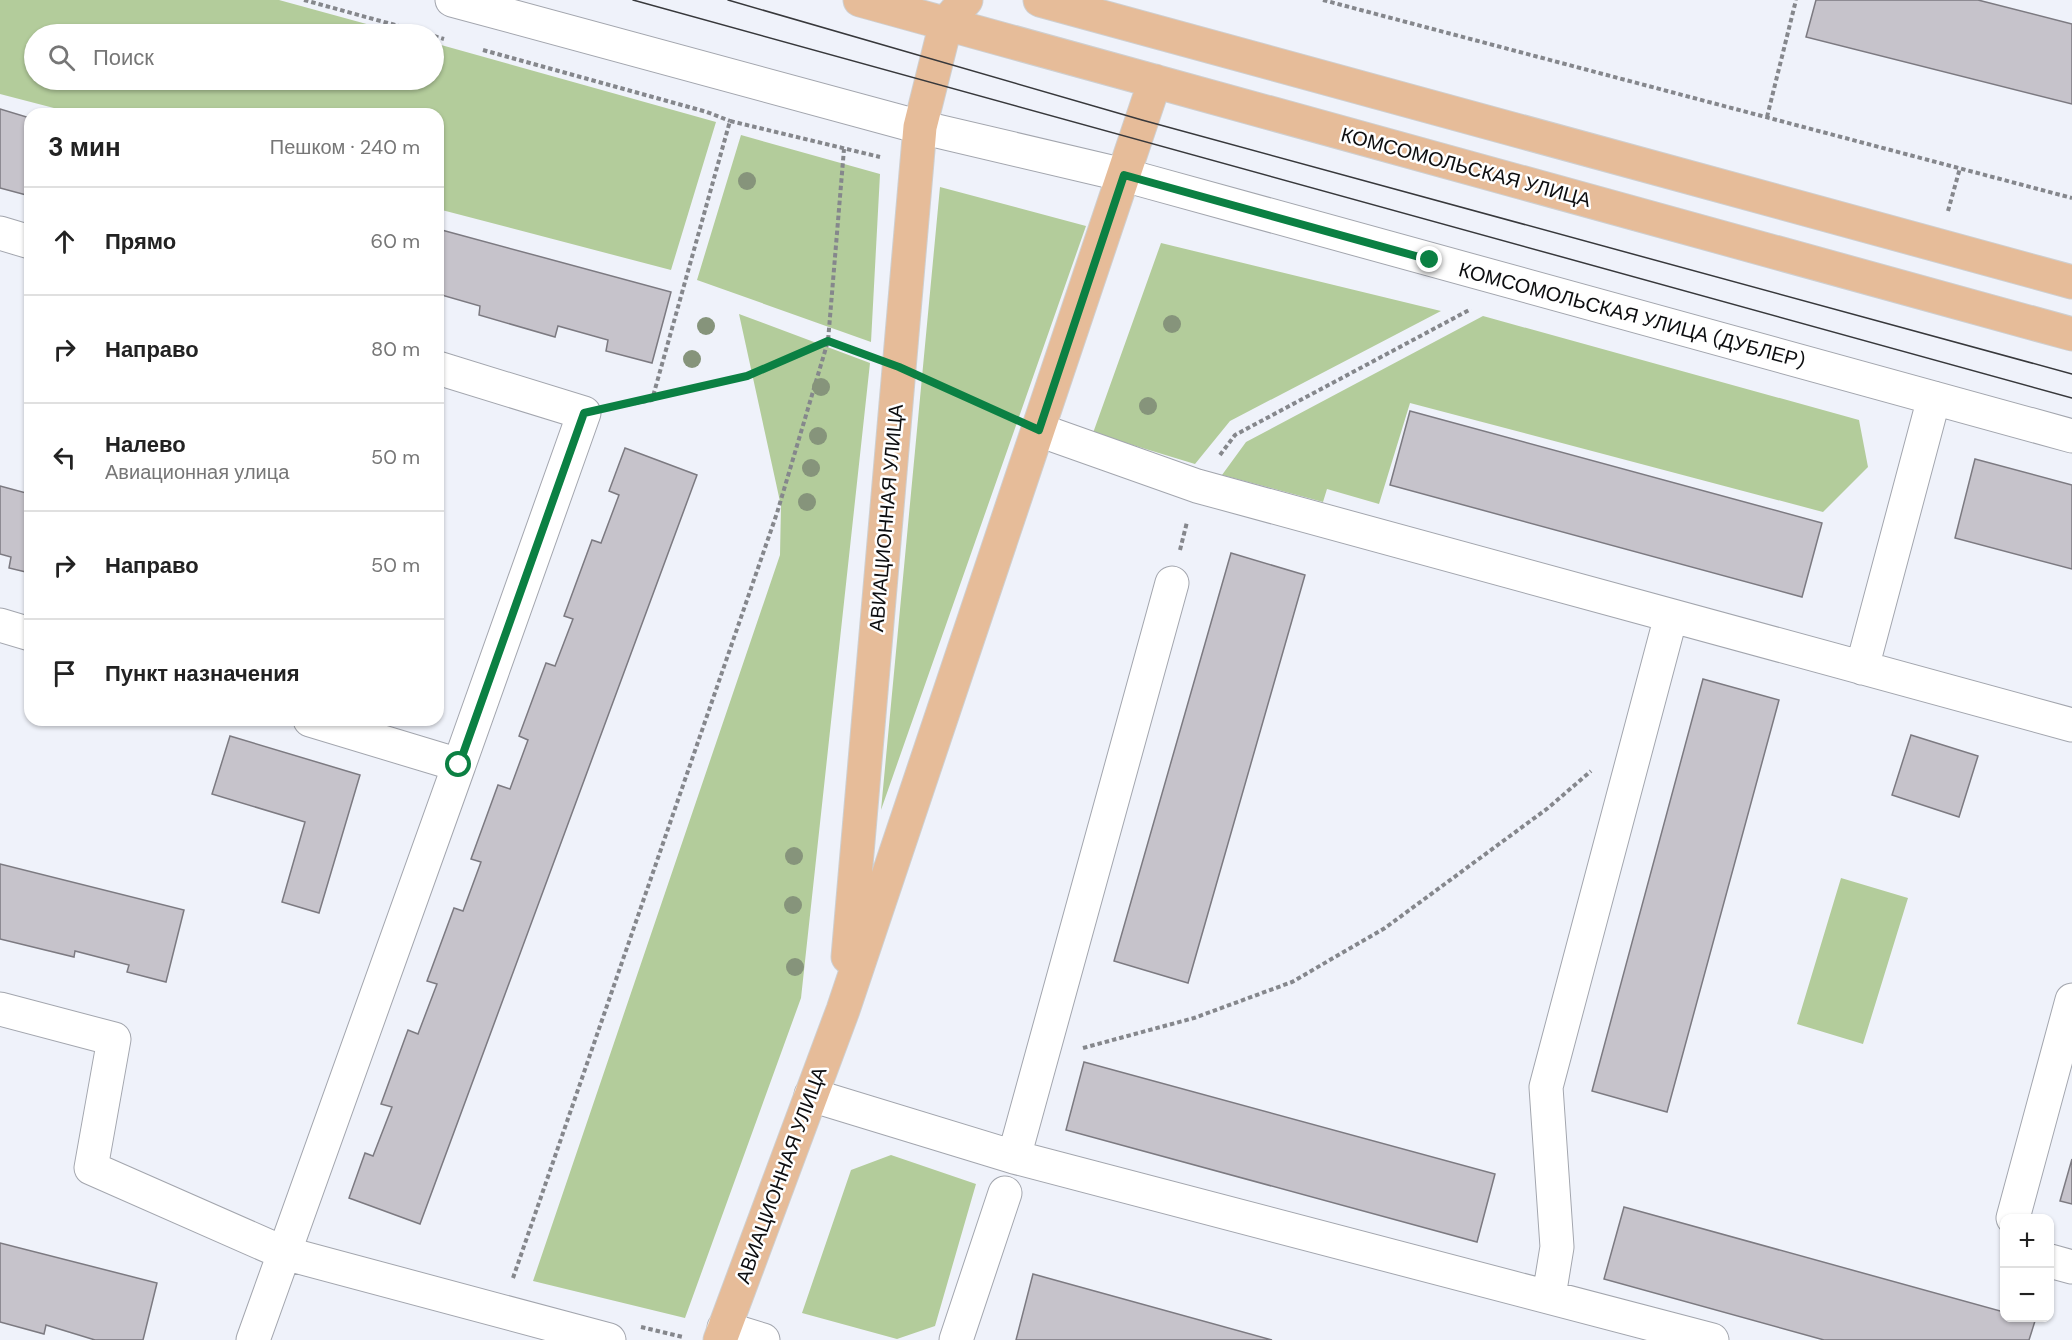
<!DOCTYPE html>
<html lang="ru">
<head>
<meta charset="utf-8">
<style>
	body { margin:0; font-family:"DM Sans",sans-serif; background:#f6f6f6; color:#222 }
	.controls { position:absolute; right:18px; bottom:18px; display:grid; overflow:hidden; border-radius:12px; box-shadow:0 2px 4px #0004 }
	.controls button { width:54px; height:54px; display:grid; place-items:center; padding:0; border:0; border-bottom:2px solid #e0e0e0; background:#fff; color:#222; font:30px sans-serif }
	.stop { position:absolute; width:18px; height:18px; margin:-14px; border:4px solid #0b8043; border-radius:50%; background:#fff }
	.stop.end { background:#0b8043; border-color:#fff; box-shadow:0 2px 6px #0008 }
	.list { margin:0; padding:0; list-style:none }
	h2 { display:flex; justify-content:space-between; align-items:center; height:78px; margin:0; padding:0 24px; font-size:26px }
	h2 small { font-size:20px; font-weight:400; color:#767676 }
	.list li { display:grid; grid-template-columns:39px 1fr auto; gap:18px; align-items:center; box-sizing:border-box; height:108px; padding:0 24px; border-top:2px solid #e0e0e0 }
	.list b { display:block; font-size:22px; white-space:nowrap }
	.list p { margin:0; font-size:20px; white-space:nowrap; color:#767676 }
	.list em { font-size:20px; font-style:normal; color:#767676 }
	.icon { flex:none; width:33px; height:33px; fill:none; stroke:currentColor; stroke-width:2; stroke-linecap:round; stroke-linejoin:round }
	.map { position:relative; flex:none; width:2072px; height:1340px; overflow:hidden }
	.search { position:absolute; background:#fff; box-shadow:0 2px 4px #0004; left:24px; top:24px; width:420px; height:66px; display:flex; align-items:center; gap:15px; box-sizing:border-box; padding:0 21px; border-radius:33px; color:#767676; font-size:22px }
	.panel { position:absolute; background:#fff; box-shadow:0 2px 4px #0004; left:24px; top:108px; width:420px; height:618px; border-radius:18px }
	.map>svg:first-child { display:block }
	.green { fill:#b3cc9b }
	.building { fill:#c6c3cb; stroke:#7c7a81; stroke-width:1.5 }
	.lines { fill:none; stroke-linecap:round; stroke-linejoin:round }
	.minor-casing { stroke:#a3a6ae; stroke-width:35 }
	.major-casing { stroke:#cfcfcf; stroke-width:35 }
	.path { stroke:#85878c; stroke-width:4; stroke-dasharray:4.5 3; stroke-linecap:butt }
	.minor { stroke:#fff; stroke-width:33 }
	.major { stroke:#e6bc99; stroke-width:33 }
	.tram { stroke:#37383b; stroke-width:1.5 }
	.tree { fill:#86947b }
	.route { stroke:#0b8043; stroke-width:8 }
	.labels { text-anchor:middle; stroke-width:5; stroke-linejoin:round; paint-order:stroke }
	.street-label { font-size:20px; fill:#0d0e10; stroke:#fff }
</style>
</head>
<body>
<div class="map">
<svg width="2072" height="1340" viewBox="0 0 2072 1340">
	<rect width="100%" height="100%" fill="#eff2fa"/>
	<!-- green -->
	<path class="green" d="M0,0H279L403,34H34V80H434V43L716,122L671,270L438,209V114H77L0,94Z
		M741,135L880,174L871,342L697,280Z
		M940,187L1086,226L881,810Z
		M1161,243L1441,311L1230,421L1195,464L1093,433Z
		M739,314L870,363L801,998L685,1318L533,1281L780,555L781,506Z
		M1483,316L1859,420L1868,467L1823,512L1410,403L1379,504L1327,489L1323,502L1222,475L1246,442Z
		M1841,878L1908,898L1863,1044L1797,1024Z
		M891,1155L976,1184L935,1326L897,1339L802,1313L851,1170Z"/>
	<!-- building -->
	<path class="building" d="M1816,0H1978L2072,24V104L1806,37Z
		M0,109L30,118V196L0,188Z
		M438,229L671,292L652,363L606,351L608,340L558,326L555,337L479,315L480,306L438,294Z
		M1410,411L1822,523L1802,597L1390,485Z
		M625,448L697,475L420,1224L349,1198L365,1153L373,1156L392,1107L381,1104L408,1030L418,1034L437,984L427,981L454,908L463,911L481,862L471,859L498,785L510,789L528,740L519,736L546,663L555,666L573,619L564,616L592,540L601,543L619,495L609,491Z
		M1975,459L2072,485V569L1955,538Z
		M0,486L30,494V573L9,568L11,557L0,554Z
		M1231,553L1305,575L1188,983L1114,961Z
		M1703,679L1779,700L1667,1112L1592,1091Z
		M1911,735L1978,756L1959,817L1892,795Z
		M230,736L360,775L319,913L282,902L305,822L212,794Z
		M0,864L184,910L166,982L127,972L129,965L75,951L74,957L0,939Z
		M1084,1062L1495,1174L1477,1242L1066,1130Z
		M2072,1159V1204L2060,1201Z
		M1624,1207L2004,1312V1318L2035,1321L2029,1340H1824L1604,1279Z
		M0,1243L157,1283L143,1340H95L46,1325L44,1334L0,1322Z
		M1033,1274L1272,1340H1016Z"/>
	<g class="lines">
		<!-- minor casing -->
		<g class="minor-casing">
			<path id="minor" d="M452,0L920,127L1124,175L2072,436
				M0,233L30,242
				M1039,430L1197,486L2072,725
				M0,625L30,634
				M1862,668L1934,398
				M310,720L459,765L584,413L438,368
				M0,1009L114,1039L91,1168L284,1253L609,1340
				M811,1095L1014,1157L1712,1340
				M1014,1157L1172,583
				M2013,1218L2072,1000
				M2050,1261L2072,1267
				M1549,1296L1557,1247L1546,1087L1671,616
				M724,1328L763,1340
				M253,1340L459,765
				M956,1340L1005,1193"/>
		</g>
		<!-- major casing -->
		<g class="major-casing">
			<path id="major" d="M860,0L2072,334
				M1040,0L2072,282
				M848,957L920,127L946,23L966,0
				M720,1340L843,1010L1155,81"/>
		</g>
		<!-- path -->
		<path class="path" d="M304,0L428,34
			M1323,0L2072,198
			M434,36L444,39
			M483,50L707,112L730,121
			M1767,117L1796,0
			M1948,211L1960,168
			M934,383L1004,415
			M652,399L747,376L828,341L863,354
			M620,406L652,400L730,121L880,157
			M1220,455L1235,435L1471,309
			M1180,550L1187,522
			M1083,1048L1194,1018L1292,982L1385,928L1548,808L1591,771
			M513,1278L777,513L828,341L844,149
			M641,1327L683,1337"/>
		<!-- minor -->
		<use href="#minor" class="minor"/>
		<!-- major -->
		<use href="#major" class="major"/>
		<!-- tram -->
		<path class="tram" d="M633,0L2072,398
			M728,0L1142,120L2072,374"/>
	</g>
	<!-- trees -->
	<g class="tree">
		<circle cx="747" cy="181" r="9"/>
		<circle cx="1172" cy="324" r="9"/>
		<circle cx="706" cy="326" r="9"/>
		<circle cx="692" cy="359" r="9"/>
		<circle cx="821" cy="387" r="9"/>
		<circle cx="1148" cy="406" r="9"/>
		<circle cx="818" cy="436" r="9"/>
		<circle cx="811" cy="468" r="9"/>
		<circle cx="807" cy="502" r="9"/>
		<circle cx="794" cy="856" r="9"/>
		<circle cx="793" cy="905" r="9"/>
		<circle cx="795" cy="967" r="9"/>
	</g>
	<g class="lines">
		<!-- route -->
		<path class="route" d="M459,765L584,413L747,376L828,341L899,367L1039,430L1124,175L1430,260"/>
	</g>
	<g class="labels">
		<!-- street labels -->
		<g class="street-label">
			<text transform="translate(1466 167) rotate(15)" y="7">КОМСОМОЛЬСКАЯ УЛИЦА</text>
			<text transform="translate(1632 315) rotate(15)" y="7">КОМСОМОЛЬСКАЯ УЛИЦА (ДУБЛЕР)</text>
			<text transform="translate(886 518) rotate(-85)" y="7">АВИАЦИОННАЯ УЛИЦА</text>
			<text transform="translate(781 1175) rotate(-70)" y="7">АВИАЦИОННАЯ УЛИЦА</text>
		</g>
	</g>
</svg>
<div class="controls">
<button>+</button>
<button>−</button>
</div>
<div class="stop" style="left:459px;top:765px"></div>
<div class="stop end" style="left:1430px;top:260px"></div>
<div class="search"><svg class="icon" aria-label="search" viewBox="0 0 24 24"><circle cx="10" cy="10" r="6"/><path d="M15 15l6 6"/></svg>Поиск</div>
<section class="panel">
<h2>3 мин<small>Пешком · 240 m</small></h2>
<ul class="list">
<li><svg class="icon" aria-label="ahead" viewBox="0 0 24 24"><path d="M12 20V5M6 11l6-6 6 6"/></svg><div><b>Прямо</b></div><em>60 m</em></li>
<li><svg class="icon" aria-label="right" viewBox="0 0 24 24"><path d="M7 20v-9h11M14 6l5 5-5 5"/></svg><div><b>Направо</b></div><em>80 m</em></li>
<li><svg class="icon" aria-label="left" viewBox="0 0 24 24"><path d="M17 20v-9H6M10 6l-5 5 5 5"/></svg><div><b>Налево</b><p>Авиационная улица</p></div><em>50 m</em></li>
<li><svg class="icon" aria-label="right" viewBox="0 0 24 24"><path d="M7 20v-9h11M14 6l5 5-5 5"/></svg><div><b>Направо</b></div><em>50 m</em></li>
<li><svg class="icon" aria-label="arrive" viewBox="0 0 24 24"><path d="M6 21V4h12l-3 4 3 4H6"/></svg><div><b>Пункт назначения</b></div></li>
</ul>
</section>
</div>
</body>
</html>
